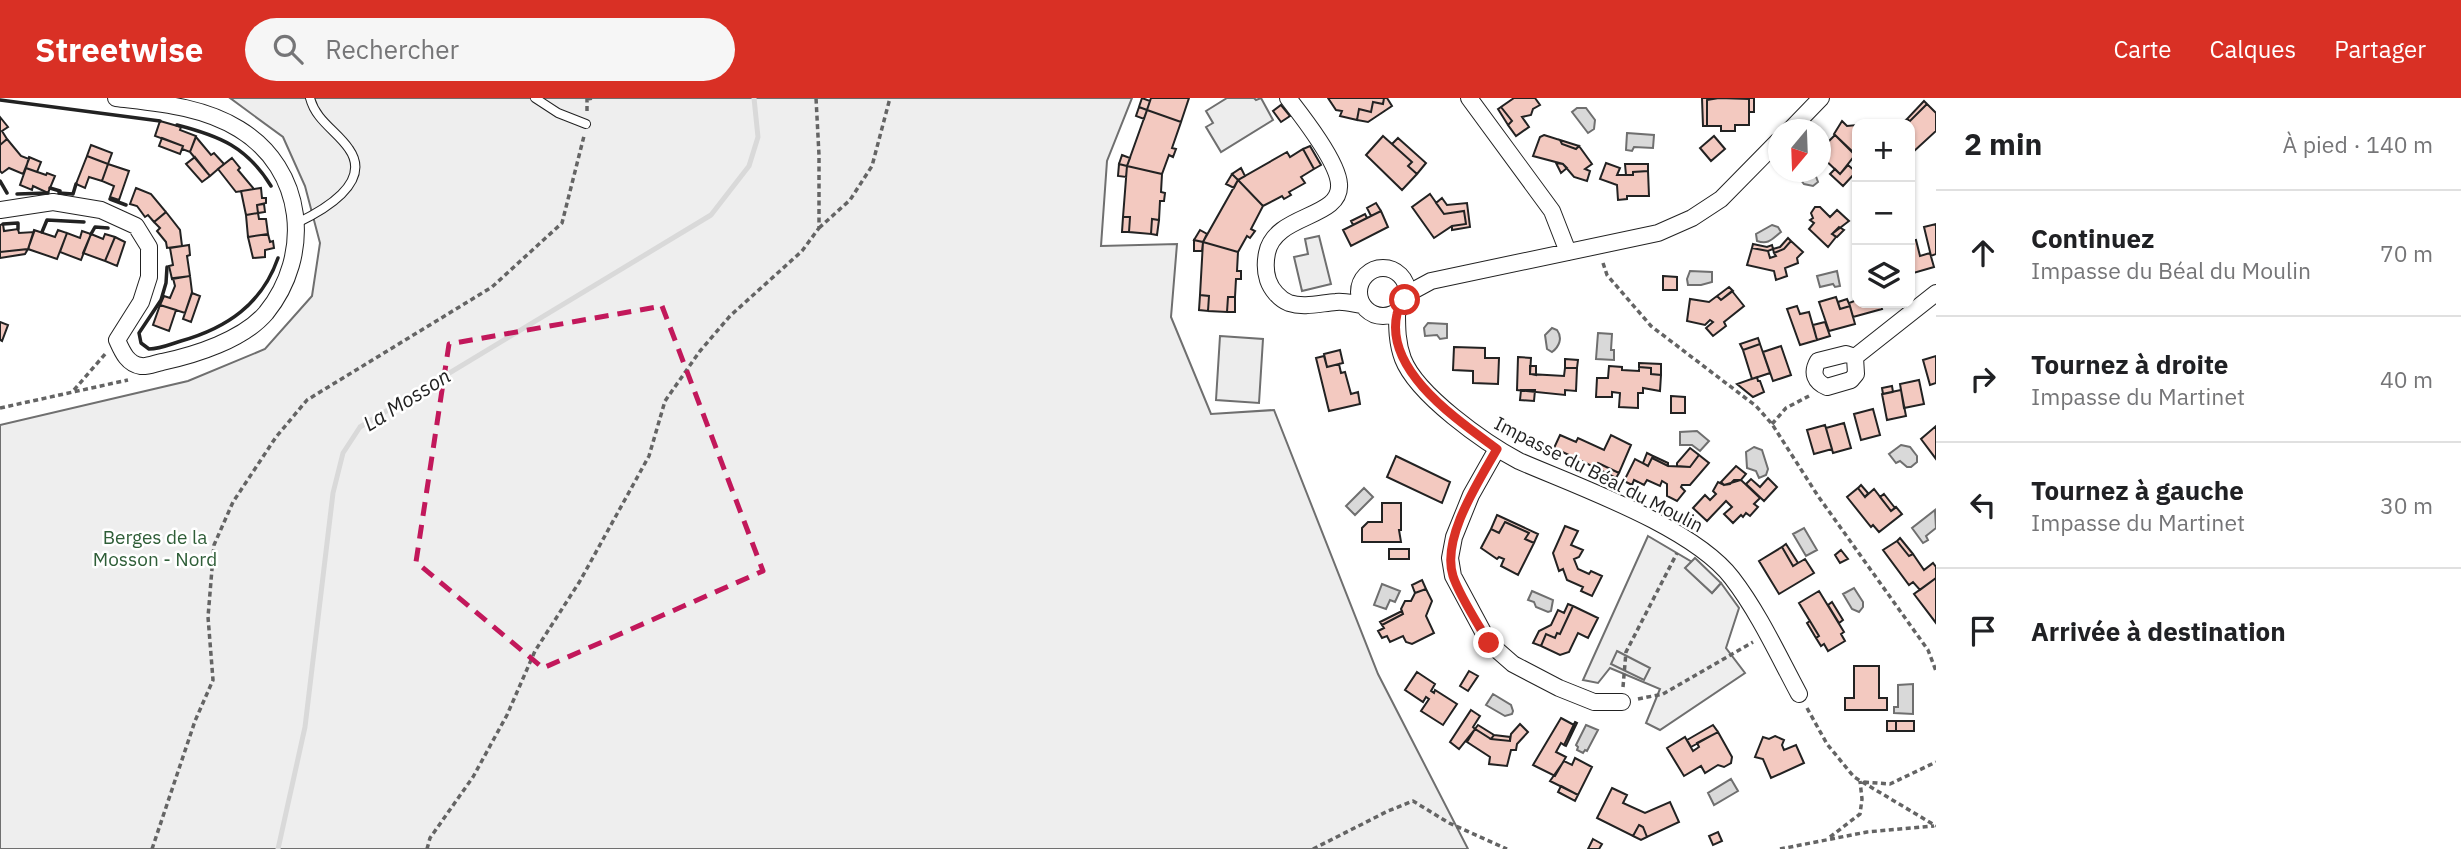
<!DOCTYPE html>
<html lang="fr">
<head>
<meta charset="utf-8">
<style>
	body { margin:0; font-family:"IBM Plex Sans",sans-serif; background:#f6f6f6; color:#202124 }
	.controls { position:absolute; right:21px; top:21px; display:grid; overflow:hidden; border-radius:14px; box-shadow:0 2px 5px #0004 }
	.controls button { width:63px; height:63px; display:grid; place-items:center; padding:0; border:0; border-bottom:2px solid #e0e0e0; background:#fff; color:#202124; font:35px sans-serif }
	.compass { position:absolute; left:1768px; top:21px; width:63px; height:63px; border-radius:50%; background:#fff; box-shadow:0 2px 5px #0004; rotate:199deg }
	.stop { position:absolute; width:21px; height:21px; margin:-16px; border:5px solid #d93025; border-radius:50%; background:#fff }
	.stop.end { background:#d93025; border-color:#fff; box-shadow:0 2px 7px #0008 }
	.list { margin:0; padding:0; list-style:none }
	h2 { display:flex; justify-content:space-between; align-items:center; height:91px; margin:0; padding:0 28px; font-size:30px }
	h2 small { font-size:23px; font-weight:400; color:#757577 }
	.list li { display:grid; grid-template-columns:46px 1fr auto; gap:21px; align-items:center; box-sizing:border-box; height:126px; padding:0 28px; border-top:2px solid #e0e0e0 }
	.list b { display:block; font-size:26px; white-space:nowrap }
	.list p { margin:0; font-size:23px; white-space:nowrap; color:#757577 }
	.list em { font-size:23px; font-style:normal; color:#757577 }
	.icon { flex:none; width:38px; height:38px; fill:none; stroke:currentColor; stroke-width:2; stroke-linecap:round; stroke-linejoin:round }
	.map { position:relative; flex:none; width:1936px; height:751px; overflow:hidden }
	header { display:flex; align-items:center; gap:42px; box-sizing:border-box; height:98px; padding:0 35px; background:#d93025; color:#fff }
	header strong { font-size:33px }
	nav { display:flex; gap:38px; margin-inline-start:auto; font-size:24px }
	.search { width:490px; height:63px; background:#f6f6f6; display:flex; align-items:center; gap:18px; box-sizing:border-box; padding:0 24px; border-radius:38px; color:#757577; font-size:26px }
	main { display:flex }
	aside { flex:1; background:#fff }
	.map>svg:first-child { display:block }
	.green { fill:#eee; stroke:#6f6f6f; stroke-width:2 }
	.parking { fill:#ededed; stroke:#6f6f6f; stroke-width:2 }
	.water { fill:#d9d9d9; stroke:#6f6f6f; stroke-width:2 }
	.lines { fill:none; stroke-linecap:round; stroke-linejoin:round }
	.stream { stroke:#d9d9d9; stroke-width:5 }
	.building { fill:#f3c9c0; stroke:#222; stroke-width:2 }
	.service-casing { stroke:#222; stroke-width:10 }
	.minor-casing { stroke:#222; stroke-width:18 }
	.path { stroke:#646464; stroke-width:3.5; stroke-dasharray:5 3.5; stroke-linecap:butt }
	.service { stroke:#fff; stroke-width:8 }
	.minor { stroke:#fff; stroke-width:16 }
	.wall { stroke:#222; stroke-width:3.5 }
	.route { stroke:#d93025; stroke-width:9 }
	.marked { fill:none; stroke:#c2185b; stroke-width:5; stroke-dasharray:14 9; stroke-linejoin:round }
	.labels { text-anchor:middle; stroke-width:5; stroke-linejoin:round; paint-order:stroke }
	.street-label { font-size:19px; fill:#222; stroke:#fff }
	.park-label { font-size:19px; fill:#2f5e38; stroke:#fff }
	.water-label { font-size:21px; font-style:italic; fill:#222; stroke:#fff }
</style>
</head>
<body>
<header>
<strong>Streetwise</strong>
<div class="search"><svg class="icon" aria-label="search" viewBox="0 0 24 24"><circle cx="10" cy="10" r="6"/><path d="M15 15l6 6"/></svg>Rechercher</div>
<nav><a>Carte</a><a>Calques</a><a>Partager</a></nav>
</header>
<main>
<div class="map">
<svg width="1936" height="751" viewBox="0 0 1936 751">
	<rect width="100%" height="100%" fill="#fff"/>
	<!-- green -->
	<path class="green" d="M230,0H1132L1107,63L1101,148L1177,146L1171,219L1211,316L1274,312L1378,576L1468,751H0V327L188,283L265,251L312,198L320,145L305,88L283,39Z
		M1648,438L1692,464L1686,470L1712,495L1721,485L1739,510L1726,550L1745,575L1660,632L1646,625L1660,591L1610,570L1598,585L1583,582Z"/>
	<!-- parking -->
	<path class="parking" d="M1227,0H1254L1256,2L1261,0L1273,22L1221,54L1206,29L1213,25L1206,13Z
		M1319,138L1331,186L1302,193L1294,159L1308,156L1305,141Z
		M1220,238L1263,241L1259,305L1216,302Z
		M1695,460L1721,485L1712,495L1685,470Z
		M1617,553L1650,570L1644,582L1611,566Z"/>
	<!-- water -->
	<path class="water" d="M1577,10H1586L1595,22L1594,31L1588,35L1572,14Z
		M1627,35L1654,37L1653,50L1634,49L1632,53L1626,52Z
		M1795,74L1815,76L1818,84L1813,88L1804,86Z
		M1772,127L1778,129L1781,134C1772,141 1769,147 1757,143L1756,136Z
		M1690,173L1712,174V184L1701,187H1688L1687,181Z
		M1837,173L1840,188L1835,189L1833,186L1820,189L1817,178Z
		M1428,225L1447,226V240L1440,241L1437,237L1425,238L1424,230Z
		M1552,230L1557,232C1563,240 1559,249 1552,254L1547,251L1545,237Z
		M1598,235L1612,236L1611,252H1614V262L1596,261Z
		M1697,333L1709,343L1700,353L1692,347H1680V334Z
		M1901,347L1910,349L1917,358V364L1911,369H1907L1900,363L1896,365L1889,356Z
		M1754,349L1762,352L1768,371L1766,377L1759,380L1756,373L1747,370L1746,354Z
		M1364,390L1373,399L1355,417L1346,408Z
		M1935,412L1936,430L1926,438L1928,442L1923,445L1912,430Z
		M1804,430L1817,452L1806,458L1793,436Z
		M1382,486L1400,493L1395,504L1390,502L1386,511L1374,507Z
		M1854,490L1863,504V509L1859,514L1852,511L1843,496Z
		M1532,493L1553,502L1551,513L1548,514L1536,509L1534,504L1528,502Z
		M1913,586V616L1894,615V609H1898V587Z
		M1493,596L1511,607L1513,613L1512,616L1505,618L1486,607Z
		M1586,627L1598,632L1587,653L1585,652L1583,655L1577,652L1578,649L1576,647Z
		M1731,681L1738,693L1714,707L1708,695Z"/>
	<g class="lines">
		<!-- stream -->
		<path class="stream" d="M278,751L305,629L333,395L343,355L360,329L711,117L749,68L758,39L754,0"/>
	</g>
	<!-- building -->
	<path class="building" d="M1142,0L1150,3L1147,12L1139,9Z
		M1151,0H1189L1181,24L1147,12Z
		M1328,0H1384L1383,6L1373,4L1371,14L1359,11L1357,22L1340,18L1342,13L1336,12Z
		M1384,0H1387L1392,8L1368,24L1357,22L1359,11L1371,14L1373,4L1383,6Z
		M1514,0H1535L1540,7L1533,11L1531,17L1522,19L1529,29L1516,38L1508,27L1512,23L1501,9Z
		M1702,0H1719L1707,2V28H1703Z
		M1719,0L1749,1V27H1735V33H1721V28H1707V2Z
		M1735,0H1754V14H1749V1Z
		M1924,3L1927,6L1910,23L1907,21Z
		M1927,6L1936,15V33L1912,55L1910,52V26H1901L1907,21L1910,23Z
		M1281,7L1290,18L1281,24L1273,13Z
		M1139,9L1147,12L1144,21L1136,18Z
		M1501,9L1512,23L1508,27L1498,11Z
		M1147,12L1181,24L1172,50L1176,51L1173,59L1169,57L1162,76L1127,68Z
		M0,19L8,29L2,33L7,41L0,47Z
		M160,23L181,29L180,32L196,38L190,54L182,51L183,48L155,38Z
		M1842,23L1847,28L1857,27V51L1854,55L1834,36Z
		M1544,37L1560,42L1562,46L1576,51L1579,48L1592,66L1585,71L1590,73L1587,83L1574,79L1563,66L1533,58L1540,39Z
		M1835,37L1855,57L1840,76L1820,57V44L1824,48Z
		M1383,38L1412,64L1408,68L1417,76L1402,92L1366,57Z
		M1714,38L1725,51L1711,63L1700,50Z
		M196,39L211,57L214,55L224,66L210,78L190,54Z
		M162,40L183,48L180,56L159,48Z
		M1398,40L1426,65L1417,76L1408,68L1412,64L1392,46Z
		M7,41L21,58L29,61L23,76L9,70L2,75L0,73V47Z
		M1560,42L1579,48L1576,51L1562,46Z
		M91,47L112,55L108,66L87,58Z
		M1310,48L1321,67L1314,71L1303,51Z
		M1303,51L1314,71L1301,79L1305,85L1289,94L1291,97L1284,101L1282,98L1263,108L1238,82L1287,54L1290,59Z
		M1122,57L1130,60L1127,68L1119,66Z
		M87,58L108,66L102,83L89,79L85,90L76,86Z
		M29,59L41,64L37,74L26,70Z
		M195,59L210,78L202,84L186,66Z
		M232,60L240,70L238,72L254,91L236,94L218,71Z
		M1556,65L1563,66L1567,70L1561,75Z
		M1606,65L1620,70L1617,77H1633V74L1648,73L1649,98H1627V101L1618,102L1617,87L1600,81Z
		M108,66L129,73L119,102L110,99L114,88L102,83Z
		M1119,66L1127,68L1126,79L1118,78Z
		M1625,66H1648V73L1633,74V77H1626Z
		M1848,67L1856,74L1843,88L1830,76L1835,71L1840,76Z
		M1127,68L1162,76L1161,94L1165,95L1164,103H1160L1159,122L1152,121L1151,136L1129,134L1130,119H1123Z
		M26,70L46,77L47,75L55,78L48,95L33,88L32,92L20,87Z
		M1241,70L1245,78L1238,82L1232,76Z
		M1232,76L1238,82L1234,90L1226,86Z
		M1238,82L1263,108L1251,131L1255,133L1250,140L1247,138L1238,154L1203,144Z
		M136,90L151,96L166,114L154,124L148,117L145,119L137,108L130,106Z
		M261,90L262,100H266V105L257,107L258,115L246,117L241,93Z
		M1430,96L1444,116L1464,113L1466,126L1452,128L1434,140L1412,109Z
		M1442,100L1447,107L1467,105L1470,129L1452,132V128L1466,126L1464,113L1444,116L1436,105Z
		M1376,105L1381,113L1371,118L1367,110Z
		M264,106L265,114L258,115L257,107Z
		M1815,109H1820L1830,119L1837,112L1849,123L1832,136L1836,139L1828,149L1809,131L1814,125L1810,122L1813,120L1811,115Z
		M1381,113L1388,129L1351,148L1343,132Z
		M166,114L180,132L182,148L167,150L166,144L157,133L160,130L154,124Z
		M258,115L259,121H266L268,136L248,139L246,117Z
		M1365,116L1367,120L1353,127L1351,123Z
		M1123,119H1130L1129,134H1122Z
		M1152,121L1159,122L1157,137L1151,136Z
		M3,126L4,133L18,131L19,135L34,134L28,151L0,154V127Z
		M1936,126V156L1931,158L1924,129Z
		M1839,129L1844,132L1837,139L1832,136Z
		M34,132L55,139L58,132L67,135L57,161L28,151Z
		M1200,132L1207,136L1203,144L1194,142Z
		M82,133L91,136L81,162L60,154L67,135L80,140Z
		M91,136L103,141L105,136L115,139L105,163L83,155Z
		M268,136L270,144L273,143L274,150L265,152V159L253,160L248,139Z
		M115,139L125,144L117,168L105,163Z
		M1788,140L1791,143L1784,151L1774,155L1773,151L1780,149Z
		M1194,142L1203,144L1202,153H1194Z
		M1916,142L1920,158L1930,155L1934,169L1910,176V143Z
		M1791,143L1803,154L1797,160L1798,165L1785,170L1787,178L1776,182L1774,173L1747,167L1752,150L1768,153L1770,160L1776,158L1774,155L1784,151Z
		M1203,144L1238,154L1237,173H1241V181H1236L1235,199H1228L1227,214L1208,213L1209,198L1200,197Z
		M1753,146L1767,149L1772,147L1773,151L1768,153L1752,150Z
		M189,147L190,157L187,158L190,178L172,181L169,168L173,167L170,150Z
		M28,151L25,156L0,160V154Z
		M190,178L192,194L185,215L160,207L164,198L170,200L175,188L173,180Z
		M1663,178L1677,179V192H1663Z
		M1729,189L1733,193L1721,202L1717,198Z
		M1732,193L1744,208L1724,224L1726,228L1713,238L1706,230L1713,224L1710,222L1705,227L1687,223L1690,201L1709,204L1717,198L1721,202Z
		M192,195L200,198L191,224L183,221Z
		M1200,197L1209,198L1208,213L1199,212Z
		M1228,199H1235V214H1227Z
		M1836,199L1840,211L1850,208L1855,226L1829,233L1819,204Z
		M1847,201L1850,208L1840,211L1838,204Z
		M1857,202V205H1880L1882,211L1853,219L1849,205Z
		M160,207L176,212L169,233L153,227Z
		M1797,208L1800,216L1809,214L1817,242L1800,247L1787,211Z
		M0,224L8,227L2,243L0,242Z
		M1825,224L1830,238L1817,242L1813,227Z
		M1758,240L1760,246L1743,252L1740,246Z
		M1760,246L1770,275L1752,281L1743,252Z
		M1781,248L1791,277L1773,283L1763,254Z
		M1454,249L1485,250V260H1499L1498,286L1473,285V273L1453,272Z
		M1340,252L1343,265L1327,269L1324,256Z
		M1324,258L1327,269L1339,266L1341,275L1345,274L1351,296L1358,294L1360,306L1329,313L1316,260Z
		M1936,258V285L1930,287L1923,262Z
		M1518,259L1531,260L1530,276L1564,278L1565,270H1577L1576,293L1565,292V297L1517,292Z
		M1565,261L1578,262L1577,270H1565Z
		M1639,265L1661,266V277L1651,276V270L1639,269Z
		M1530,268H1536V277L1530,276Z
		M1609,268L1622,269V272L1639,273V269L1651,270V276L1661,277L1660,293L1643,290V295H1638V310L1619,309L1620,295L1612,294V299H1596L1597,280H1608Z
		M1757,279L1758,283H1760L1764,294L1753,299L1737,286Z
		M1919,282L1924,306L1904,310L1900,286Z
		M1892,288L1893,294L1883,296L1882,290Z
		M1521,292H1535L1534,303L1520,302Z
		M1901,292L1906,318L1887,322L1882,296Z
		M1671,298L1685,299V315H1671Z
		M1873,311L1880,337L1861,342L1854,316Z
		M1844,325L1851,350L1833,355L1826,330Z
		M1825,327L1832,351L1814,356L1807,332Z
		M1936,328V361L1921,341Z
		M1560,337L1576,344L1578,340L1604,352L1611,337L1631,347L1619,375L1598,365L1596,370L1554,350Z
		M1690,350L1699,357L1690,369L1677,368V365Z
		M1647,355L1653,358L1648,368L1643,365Z
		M1699,357L1709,365L1690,387H1682L1681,389L1685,393L1677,403L1667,398V386L1662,383L1660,388L1647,382L1644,387L1634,382L1632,387L1624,383L1635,361L1648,368L1652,360L1668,368L1690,369Z
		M1396,358L1450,384L1442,405L1387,379Z
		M1653,358L1668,365V368L1652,360Z
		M1598,365L1619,375L1616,380L1596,370Z
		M1736,368L1746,376L1741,382L1724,387L1721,384Z
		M1768,380L1777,389L1764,403L1746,386L1751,381L1760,389Z
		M1734,382H1741L1760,400L1754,406L1758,409L1750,418L1746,415L1743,419L1741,417L1733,425L1724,416L1732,409L1726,403L1707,423L1693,410L1705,397L1710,402L1716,396L1713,393L1718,384L1724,387L1730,386Z
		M1861,387L1868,395L1865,399L1858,390Z
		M1858,390L1865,399L1874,391L1891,413L1896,409L1902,416L1879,434L1873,427L1871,429L1847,399Z
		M1884,396L1895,410L1891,413L1880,399Z
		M1382,405H1401V432H1399L1401,444H1362V430L1368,424H1382Z
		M1497,417L1538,436L1534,445L1525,441L1529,435L1505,424L1499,435L1491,431Z
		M1505,424L1529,435L1525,441L1534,445L1518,477L1501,468L1504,461L1499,459L1497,461L1481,450L1491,431L1499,435Z
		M1565,428L1578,433L1571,447L1583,452L1579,459L1574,461L1578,471L1589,476L1591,473L1602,478L1592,498L1581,493L1583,489L1567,482L1563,471L1559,473L1553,455Z
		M1900,440L1913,456L1909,458L1897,443Z
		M1897,443L1909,458L1913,456L1924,472L1933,465L1936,469V480L1920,492L1913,484L1909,487L1883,452Z
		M1786,446L1798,465L1793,468L1782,449Z
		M1782,449L1793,468L1805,461L1814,475L1779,496L1759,463Z
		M1389,451H1409V461H1389Z
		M1841,452L1848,461L1840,465L1835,457Z
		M1936,480V525L1914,496Z
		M1422,482L1426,491L1415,495L1412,487Z
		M1426,491L1432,503L1426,518L1434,535L1412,546L1406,544L1403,538L1390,544L1387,538L1382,540L1378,533L1384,530L1382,527L1403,516L1401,511L1405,503H1411L1415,495Z
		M1819,493L1844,534L1841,536L1845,543L1828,553L1824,546L1821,548L1816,540L1819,538L1799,505Z
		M1832,504L1843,522L1839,525L1828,507Z
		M1568,506L1573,508L1560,536L1557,535L1555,540L1546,536L1541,548L1533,545L1539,533L1551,527L1558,512L1564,515Z
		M1573,508L1598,520L1588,540L1578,535L1569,554L1560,557L1541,548L1546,536L1555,540L1557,535L1560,536Z
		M1402,513L1403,516L1382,527L1380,524Z
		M1810,523L1819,538L1816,540L1807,525Z
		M1854,568H1879V600H1887V612H1845V600H1854Z
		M1469,573L1478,578L1468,593L1460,588Z
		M1417,574L1435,586L1431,593L1434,595L1435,592L1457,606L1443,627L1421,613L1429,601L1426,599L1423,604L1405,592Z
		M1471,612L1480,618L1473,629L1475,631L1459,651L1450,644Z
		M1561,620L1574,627L1564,647L1561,645L1556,654L1566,659L1555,678L1533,667Z
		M1887,623H1896V633H1887Z
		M1896,623H1914V633H1896Z
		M1575,624L1577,625L1566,648L1564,647Z
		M1520,626L1528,634L1517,646L1516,652H1511L1507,668L1489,666L1490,659L1467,644L1475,631L1491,641L1510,643L1511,636Z
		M1478,627L1494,637L1491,641L1475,631Z
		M1713,627L1718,634L1691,649L1687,642Z
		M1718,634L1732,659L1731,665L1724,669L1718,667L1705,675L1701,668L1684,678L1667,650L1685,639L1693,653L1699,649L1697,645Z
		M1494,637L1510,639V643L1491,641Z
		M1775,638L1784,642L1782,647L1784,652L1796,647L1804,665L1771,680L1763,661L1755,659L1763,639L1769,641Z
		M1575,660L1592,669L1578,697L1550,683L1564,663L1572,667Z
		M1561,688L1578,697L1575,703L1558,694Z
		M1612,690L1627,697L1623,705L1645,715L1670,704L1679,724L1647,739L1643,729L1639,727L1633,738L1597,720Z
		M1639,727L1643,729L1647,739L1641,742L1633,738Z
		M1718,734L1722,743L1713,747L1709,738Z
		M1593,741L1602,746L1599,751H1588Z"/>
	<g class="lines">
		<!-- service casing -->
		<g class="service-casing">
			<path id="service" d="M535,0L558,15L586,26
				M297,125C322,113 373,85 349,51C337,33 316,23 310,0"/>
		</g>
		<!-- minor casing -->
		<g class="minor-casing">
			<path id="minor" d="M1288,0C1302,18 1338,64 1339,86C1342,121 1275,115 1267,155C1265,165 1265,173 1268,182C1271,191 1279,201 1289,205C1304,210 1321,205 1336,204C1345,203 1354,206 1363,207
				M1469,0L1552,113L1568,154
				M1790,32L1821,0
				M0,112L53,104L101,112L136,128L149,149V179L141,204L117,242C122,253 127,266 141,268C147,269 156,265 162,264C195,257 243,242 266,215C313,157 305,71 239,31C202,8 157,5 116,0
				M1359 194a24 24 0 1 1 48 0a24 24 0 1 1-48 0Z
				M1407,196L1431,183L1658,135L1692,120L1721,101L1778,43
				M1397,213C1397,230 1397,245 1403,261C1417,297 1485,345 1519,363C1579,389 1693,429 1732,480C1759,515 1778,557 1799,596
				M1846,256L1855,259L1856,276L1851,282L1827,289C1815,284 1811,275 1818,263Z
				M1855,259L1936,195
				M1497,351L1471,397L1454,439L1450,460L1453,478L1489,545L1513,566L1559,590L1594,604H1622"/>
		</g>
		<!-- path -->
		<path class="path" d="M587,1L594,0
			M587,13V0
			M819,130L850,102L872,68L890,0
			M1603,165L1607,177L1651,228L1756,308L1772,326L1818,398L1928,552L1936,573
			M74,292L106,255
			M0,310L128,282
			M1772,326L1786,310L1809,298
			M1623,589L1626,554L1677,455
			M1638,601L1663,596L1753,544
			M1807,610L1827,646L1854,679L1936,728
			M1864,684L1890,686L1936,664
			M1830,739L1860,716L1862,701L1860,683
			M152,751L195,623L213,582L208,519L214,447L233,404L276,339L307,302L492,189L562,125L584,38
			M427,751L430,740L473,679L507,617L535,553L580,483L649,358L665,303L700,253L730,218L802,153L819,130V57L816,0
			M1313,751L1388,713L1413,703L1449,725L1507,751
			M1780,751L1867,734L1934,728"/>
		<!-- service -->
		<use href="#service" class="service"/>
		<!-- minor -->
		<use href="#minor" class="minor"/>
		<!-- wall -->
		<path class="wall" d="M0,2L160,23
			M177,27C220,38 247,49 271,88
			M0,83L7,95
			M50,90L60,93L59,95L73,96L76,86
			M17,96L48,95
			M110,101L126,107
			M3,126L18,125V131
			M42,134L47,122L84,124
			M91,136L95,129L108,130
			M167,169L166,185L161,202L139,235L141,245L149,251C160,251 171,246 181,243C227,230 262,206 278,160"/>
	</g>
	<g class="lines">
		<!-- route -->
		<path class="route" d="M1405,202C1403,207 1398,211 1397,216C1384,273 1458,322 1497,351C1479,383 1441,440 1453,478C1459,497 1478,526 1489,545"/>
	</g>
	<!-- marked area -->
	<path class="marked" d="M662,208L763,473L543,570L416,464L449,246Z"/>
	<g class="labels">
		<!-- street labels -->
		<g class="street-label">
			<text transform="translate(1599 376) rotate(27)" y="7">Impasse du Béal du Moulin</text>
		</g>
		<!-- park labels -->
		<g class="park-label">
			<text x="155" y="446">Berges de la<tspan x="155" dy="22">Mosson - Nord</tspan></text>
		</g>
		<!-- water labels -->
		<g class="water-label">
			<text transform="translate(407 302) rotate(-32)" y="7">La Mosson</text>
		</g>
	</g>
</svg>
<div class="controls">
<button>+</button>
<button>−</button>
<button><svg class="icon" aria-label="layers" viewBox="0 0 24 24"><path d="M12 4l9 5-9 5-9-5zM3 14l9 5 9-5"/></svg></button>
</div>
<svg class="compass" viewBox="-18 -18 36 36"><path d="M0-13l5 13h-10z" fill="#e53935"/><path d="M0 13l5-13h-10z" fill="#757577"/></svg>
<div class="stop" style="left:1405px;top:202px"></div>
<div class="stop end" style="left:1489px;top:545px"></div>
</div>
<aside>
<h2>2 min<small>À pied · 140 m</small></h2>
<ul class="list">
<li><svg class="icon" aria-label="ahead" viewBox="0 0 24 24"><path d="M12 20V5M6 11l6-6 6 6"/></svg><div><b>Continuez</b><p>Impasse du Béal du Moulin</p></div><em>70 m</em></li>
<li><svg class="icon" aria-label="right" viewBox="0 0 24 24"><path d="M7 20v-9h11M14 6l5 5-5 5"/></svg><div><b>Tournez à droite</b><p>Impasse du Martinet</p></div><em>40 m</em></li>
<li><svg class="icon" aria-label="left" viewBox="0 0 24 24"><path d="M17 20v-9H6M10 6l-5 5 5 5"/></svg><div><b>Tournez à gauche</b><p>Impasse du Martinet</p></div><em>30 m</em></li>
<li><svg class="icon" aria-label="arrive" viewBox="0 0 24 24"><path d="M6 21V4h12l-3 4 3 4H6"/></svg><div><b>Arrivée à destination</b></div></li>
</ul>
</aside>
</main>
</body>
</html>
